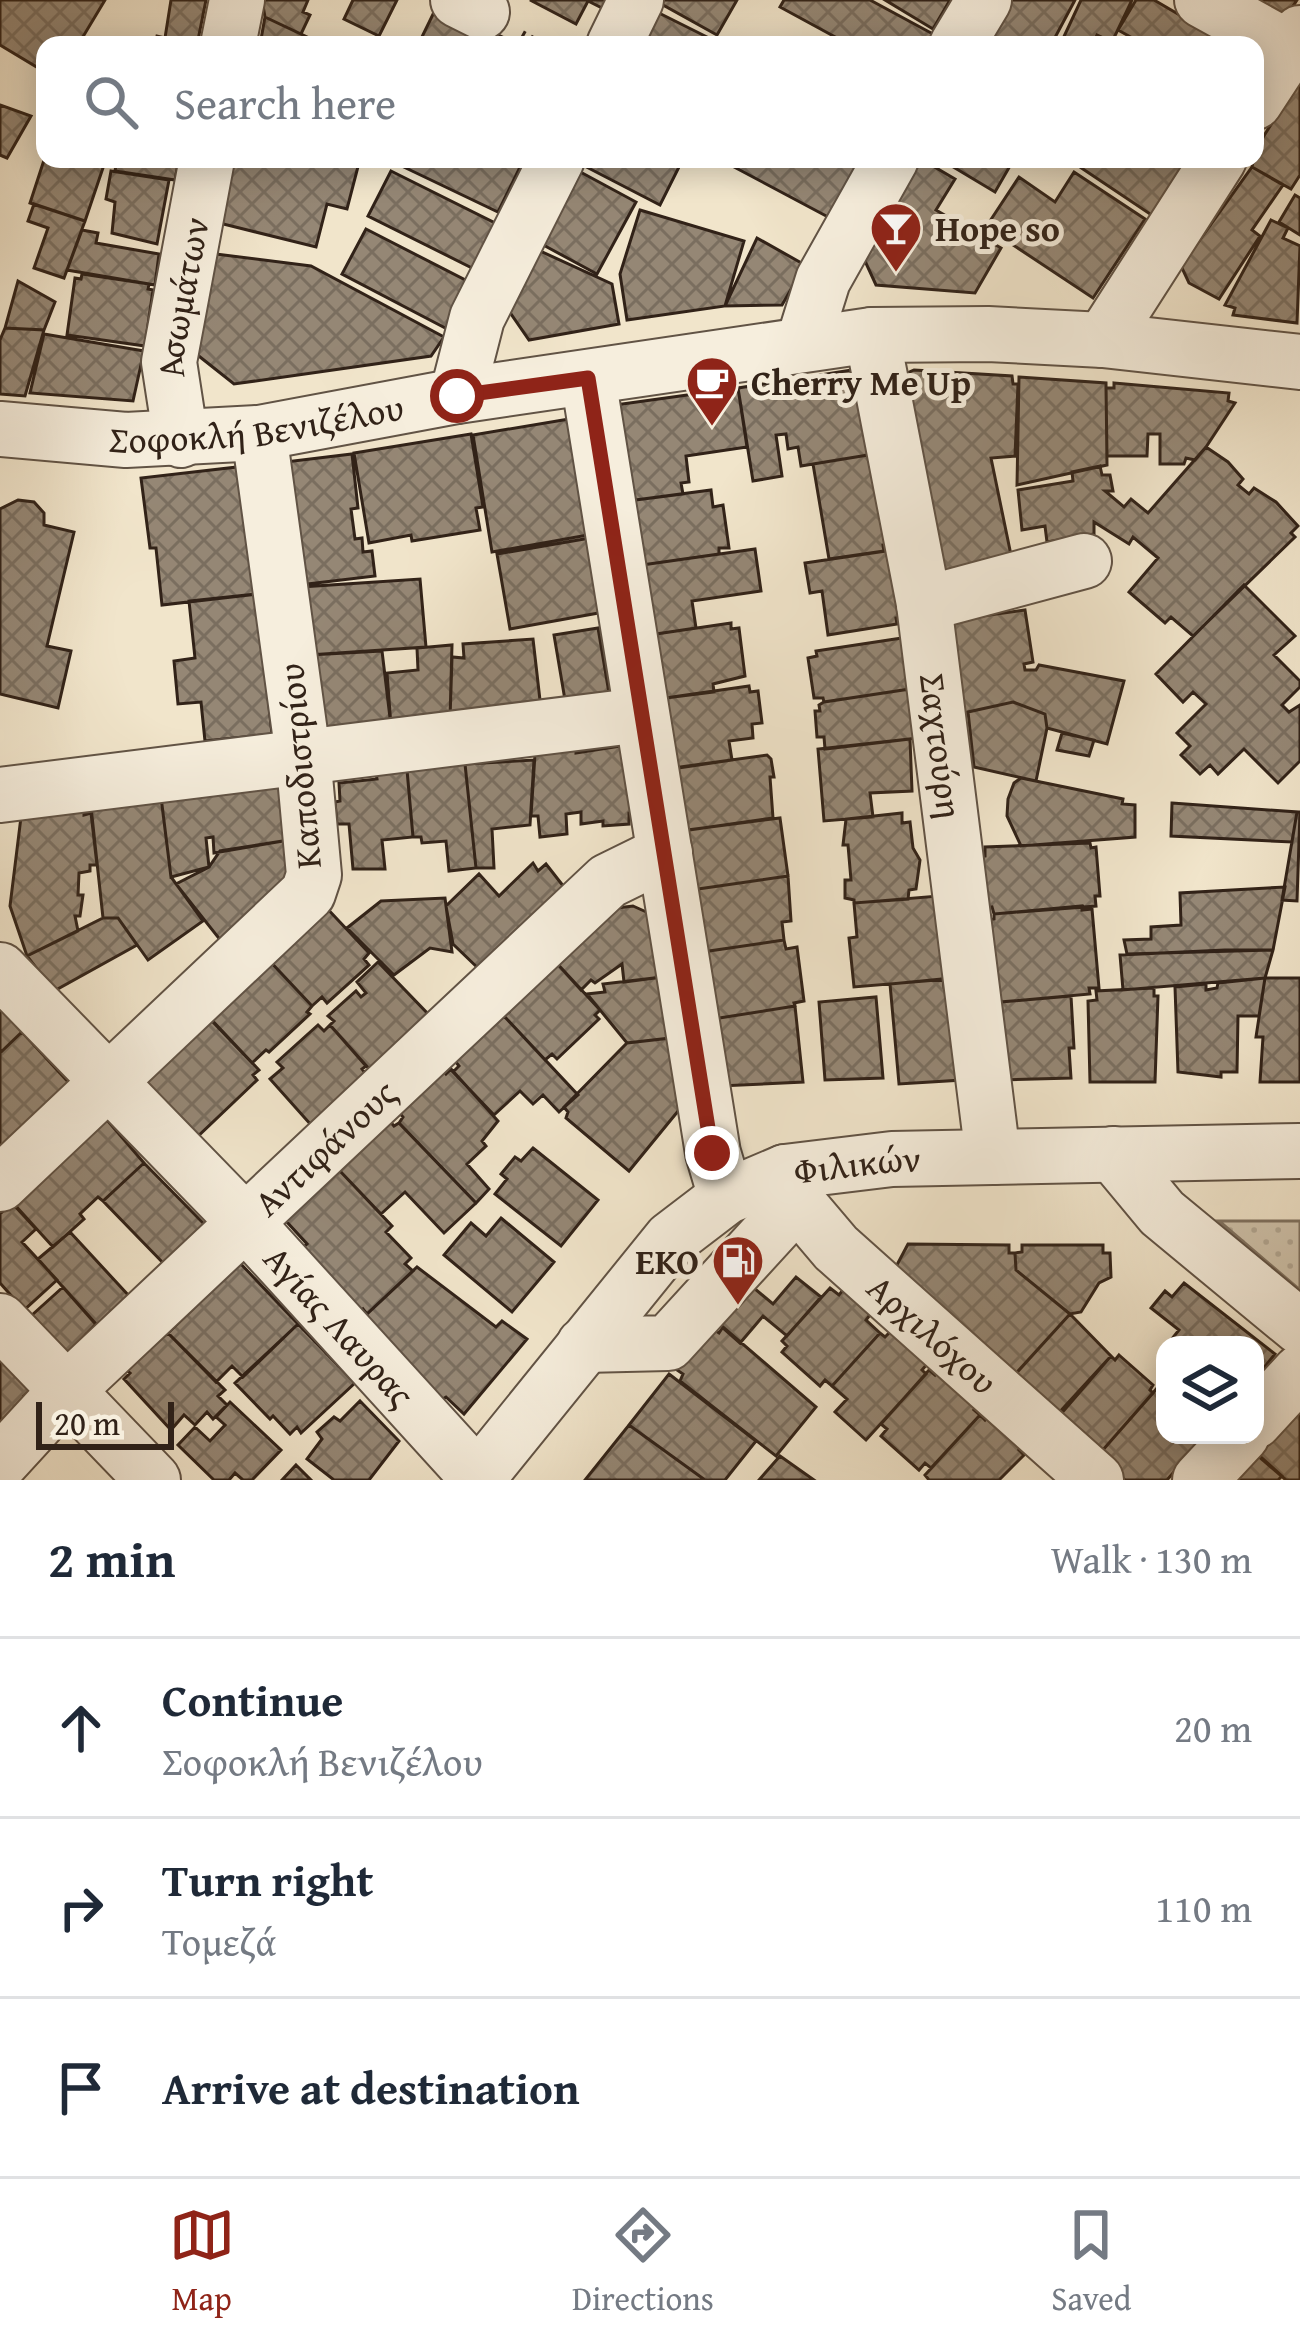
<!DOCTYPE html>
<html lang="en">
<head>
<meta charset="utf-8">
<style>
	body { margin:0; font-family:"Gentium Book Plus",serif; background:#f6f6f7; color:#1f2937 }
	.controls { position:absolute; right:36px; bottom:36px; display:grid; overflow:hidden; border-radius:24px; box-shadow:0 6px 30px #0003 }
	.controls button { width:108px; height:108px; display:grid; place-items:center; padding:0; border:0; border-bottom:3px solid #e0e1e3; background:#fff; color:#1f2937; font:60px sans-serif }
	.scale { position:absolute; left:36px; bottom:30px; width:138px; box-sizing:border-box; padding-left:12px; border:6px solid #312218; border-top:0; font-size:33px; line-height:42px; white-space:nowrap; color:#312218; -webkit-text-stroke:9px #f6eedd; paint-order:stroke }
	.stop { position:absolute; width:36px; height:36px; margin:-27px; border:9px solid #8f2418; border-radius:50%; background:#fff }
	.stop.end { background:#8f2418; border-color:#fff; box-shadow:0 3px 12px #0008 }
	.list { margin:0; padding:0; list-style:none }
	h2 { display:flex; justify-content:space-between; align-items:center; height:156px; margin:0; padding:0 48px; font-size:51px }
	h2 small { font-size:39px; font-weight:400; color:#747a83 }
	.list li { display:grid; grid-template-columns:78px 1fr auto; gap:36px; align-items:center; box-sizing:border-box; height:180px; padding:0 48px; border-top:3px solid #e0e1e3 }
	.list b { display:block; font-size:45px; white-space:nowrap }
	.list p { margin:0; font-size:39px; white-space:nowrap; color:#747a83 }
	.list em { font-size:39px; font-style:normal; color:#747a83 }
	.icon { flex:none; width:66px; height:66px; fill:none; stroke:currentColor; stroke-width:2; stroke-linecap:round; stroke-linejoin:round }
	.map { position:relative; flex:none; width:1300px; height:1480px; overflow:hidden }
	.search { position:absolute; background:#fff; box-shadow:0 6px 30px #0003; left:36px; right:36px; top:36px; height:132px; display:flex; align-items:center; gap:30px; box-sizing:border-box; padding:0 42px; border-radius:24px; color:#747a83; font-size:45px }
	.sheet { height:696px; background:#fff }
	nav { display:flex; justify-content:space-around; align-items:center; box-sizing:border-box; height:168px; border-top:3px solid #e0e1e3; background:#fff; font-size:33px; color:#747a83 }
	nav a { display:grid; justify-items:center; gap:6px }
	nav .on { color:#8f2418 }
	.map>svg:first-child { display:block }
	.grass { fill:url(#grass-dots); stroke:#807362; stroke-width:3 }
	.building { fill:url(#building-cross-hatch); stroke:#312218; stroke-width:3 }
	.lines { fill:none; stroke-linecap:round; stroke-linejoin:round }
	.minor-casing { stroke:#615345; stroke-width:58 }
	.path { stroke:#312218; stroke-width:8; stroke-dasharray:3 6; stroke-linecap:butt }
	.minor { stroke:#f6eedd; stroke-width:54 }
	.route { stroke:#8f2418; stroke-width:15 }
	.labels { text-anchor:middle; stroke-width:10; stroke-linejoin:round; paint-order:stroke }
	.poi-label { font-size:36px; font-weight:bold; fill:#312218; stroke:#f6eedd; text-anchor:start }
	.street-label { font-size:36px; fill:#312218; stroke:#f6eedd }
</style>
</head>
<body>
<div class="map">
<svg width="1300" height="1480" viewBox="0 0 1300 1480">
	<defs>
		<pattern id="grass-dots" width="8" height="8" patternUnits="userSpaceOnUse" patternTransform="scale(3)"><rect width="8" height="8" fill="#d0c4ad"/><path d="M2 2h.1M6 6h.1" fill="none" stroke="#b3a894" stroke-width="1.8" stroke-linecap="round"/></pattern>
		<pattern id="building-cross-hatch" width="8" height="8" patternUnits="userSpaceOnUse" patternTransform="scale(3)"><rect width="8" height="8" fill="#958775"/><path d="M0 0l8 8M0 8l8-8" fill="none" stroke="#7a6e5f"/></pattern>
	</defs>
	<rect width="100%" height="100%" fill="#f1e5cb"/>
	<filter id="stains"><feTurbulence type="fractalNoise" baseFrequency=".00167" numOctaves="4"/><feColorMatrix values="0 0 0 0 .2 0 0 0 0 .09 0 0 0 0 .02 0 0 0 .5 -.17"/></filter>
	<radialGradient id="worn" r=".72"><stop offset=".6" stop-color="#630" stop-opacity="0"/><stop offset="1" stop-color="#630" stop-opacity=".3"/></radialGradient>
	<!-- grass -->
	<path class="grass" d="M1219,1221H1300V1290Z"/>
	<!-- building -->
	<path class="building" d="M0,0H105L78,45H45V72L0,45Z
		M171,0H206L197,45H155L157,36L165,38Z
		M262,0H308L303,12L310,15L301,34L265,17Z
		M353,0H397L379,36L344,19Z
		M530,0H609L604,9L588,1L576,24Z
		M654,0H737L717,35Z
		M784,0H870L933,34L927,45H850L780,7Z
		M885,0H950L933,29Z
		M1005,0H1075L1051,45H1006L986,35Z
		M1081,0H1132L1112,42L1097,35L1092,45H1060Z
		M1136,0H1154L1231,45H1145L1118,30Z
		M1259,0H1297L1286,17Z
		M437,6L519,45H418Z
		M647,7L723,45H629Z
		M265,17L301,34L324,45H260Z
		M1297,83L1300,84V175L1291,189L1252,167L1255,150Z
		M0,105L31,116L7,158L0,155Z
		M45,157L106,159L85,221L30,203Z
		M117,159H179L175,180L115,171Z
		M223,159H360L347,209L327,204L316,247L207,220Z
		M387,159H524L498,212Z
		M571,159H683L660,205Z
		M719,159H844L857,167L830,218Z
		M911,159H921L955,179L936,210L1001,248L975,293L876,285L859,248Z
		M940,159H1014L995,192Z
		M1068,159H1178L1190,167L1156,218Z
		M1252,167L1283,185L1252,230L1260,236L1219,299L1189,283L1181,266Z
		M573,168L636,202L597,274L534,240Z
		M111,171L169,180L157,244L112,233L115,202L106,199Z
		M391,171L497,224L474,269L368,216Z
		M1074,172L1145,219L1093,298L986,227L1019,177L1055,202Z
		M1295,195L1300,198V235L1279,222Z
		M34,204L85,221L64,278L34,268L48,228L28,221Z
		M640,210L744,241L725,306L627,320L620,274Z
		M1271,220L1288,228L1283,238L1300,246L1297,323L1233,315L1235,308L1225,305Z
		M366,229L475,285L451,331L342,274Z
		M82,230L98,233L96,243L159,254L155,285L67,270Z
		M757,238L805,265L782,305L725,306Z
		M525,244L612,284L619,324L529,340L500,298Z
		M208,253L311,266L444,337L431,356L234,384L195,353Z
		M82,274L149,284L148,289L153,290L145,346L67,335L75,278L81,279Z
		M18,281L55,302L44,330L5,328Z
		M5,328L44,330L25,396L0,394V340Z
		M44,334L144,351L133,401L30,393Z
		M858,369L868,455L801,466L798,447L788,449L786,434L776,435L782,476L753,481L738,388Z
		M914,370L1012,376L1013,384H1018L1015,456L991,458L1012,560L939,579L903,375Z
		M1019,377L1106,383L1107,465L1017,485Z
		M1114,383L1229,393L1228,401L1235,403L1206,447L1195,460L1186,458L1184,464H1160V434H1148L1147,456H1107L1106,388H1114Z
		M738,388L747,447L686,456L689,482L681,483L683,494L635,500L615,405Z
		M575,418L588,535L492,552L473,435Z
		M471,434L483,507L476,508L480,530L412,541L411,535L369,543L354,453Z
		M1206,447L1228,462L1243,479L1238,485L1249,494L1254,488L1276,502L1298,526L1291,533L1295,537L1193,636L1171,617L1165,623L1129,592L1158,558L1133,537L1129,544L1094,522V534L1047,542L1045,526L1022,530L1018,490L1073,481L1072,472L1100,466L1102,475H1110L1113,491H1105L1124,507L1131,499L1148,513Z
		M352,454L358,508L351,509L355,539L362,538L363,552L372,551L375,576L299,585L285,462Z
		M868,455L869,461L875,460L889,544L883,545L884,551L829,559L813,464Z
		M246,466L257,594L162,605L156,548H150L141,478Z
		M711,490L713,507L723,505L729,548H719V554L642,565L635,500Z
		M18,500L34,502L44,513V525L74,532L47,646L71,651L58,708L0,694V509Z
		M590,538L604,612L510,629L497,554Z
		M755,549L761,591L692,601L696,628L656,634L642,565Z
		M886,551L888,560H893L902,617L896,618L897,624L828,635L822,591L810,593L805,563Z
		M420,579L426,647L309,655L301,587Z
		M1244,585L1295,636L1274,655L1300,681V687L1282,705L1289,712L1300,705V761L1278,783L1244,749L1218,774L1210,765L1200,774L1181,755L1190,746L1177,733L1206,704L1193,692L1183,702L1156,674Z
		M257,594L272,734L205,741L201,702L178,704L174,661L195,658L189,601Z
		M1025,610L1033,662L1024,664L1025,670H1036L1039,665L1124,681L1107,744L1047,728L1045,714L1013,702L959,714L946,621Z
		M731,623V629L739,628L745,676L713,684L714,692L665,698L656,634Z
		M598,628L609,693L565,700L554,635Z
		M902,638L910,689L824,702L823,698H814L808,658L817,656L816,651Z
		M533,639L541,709L450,719L452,657L464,658L463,644Z
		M452,645L450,719L391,726L387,673L418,670L417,648Z
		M382,651L391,726L319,734L309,655Z
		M749,686L750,692L758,691L762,723L752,724L753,738L729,741L732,760L678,768L677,761L669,762L665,698Z
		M910,689L919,738L825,749L824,737H817L815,711H820L819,705L824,702Z
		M1013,702L1045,714L1047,728L1036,781L974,767L968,712Z
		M1062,733L1094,740L1089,756L1057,750Z
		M910,739L912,791L870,793L873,817L824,821L818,749Z
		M627,745L636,812L629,813V824L603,826V821L581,824V812L566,814L567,834L540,837L538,816H531L535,754L576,750V753Z
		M767,755L771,759L774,777H770L773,818L682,831L673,768Z
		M534,760L530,825L492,829L494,868H476L465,764Z
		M465,764L476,868L449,871L446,841L422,843L421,837H413L407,770Z
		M407,770L413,837L382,840L385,869H353L349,824H337L335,802L340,801L339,783L377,779L376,773Z
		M1021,778L1123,799L1122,804L1135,805V837L1021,846L1007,816L1008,799L1014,783Z
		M285,783L289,840L214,853L213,837L206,838L209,867L171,877L161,797Z
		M161,797L171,877L203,921L148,960L118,918H103L91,807Z
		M1172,803L1297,812L1292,842L1171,836Z
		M84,805V815L91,813L97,865H90V871L79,873L78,895H83L80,916H75L78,931L27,956L10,906L21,817Z
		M1297,812H1300L1297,901L1282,900Z
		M902,813V823L910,822L913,848L920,860L916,889L909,890L908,899L854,903V900L845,898V880H851L848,845H843L846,819Z
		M780,818L788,876L691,890L687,830Z
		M289,840L294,882L221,941L176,884L209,867L220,851Z
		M1090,843L1091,848L1096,847L1100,896H1095L1096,906L994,914L992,907L985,908L980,857L985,856V847Z
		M533,863L538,871L546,864L564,887L482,972L453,944L446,906L479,874L499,896Z
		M788,876L791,921L782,922L784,940L702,952L691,890Z
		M1285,887L1273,950L1127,954L1124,940L1151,939V927L1181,925L1180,893Z
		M938,896L950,979L854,987L849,938L857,937L854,903Z
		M445,898L452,952L430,948L394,975L347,928L381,901Z
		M322,903L369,953L364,959L369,965L327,1003L322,997L312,1006L265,956Z
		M633,906L653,915L663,977L624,982L622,964L595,983L591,980L581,990L552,958L609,909Z
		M1082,906V910L1092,909L1099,988H1089L1090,994L1001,1002L1000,996L992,997L985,920L994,919V914Z
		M103,918H118L137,945L54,991L27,956Z
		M784,940L786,949L797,947L804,1001L794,1003L795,1006L713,1019L702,952Z
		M1225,950H1273L1265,978L1123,990L1120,955Z
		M265,956L312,1006L307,1012L310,1014L269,1052L266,1050L252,1063L210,1019Z
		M552,958L600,1010L595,1015L599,1019L557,1059L552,1054L545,1060L504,1016L509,1012L501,1004Z
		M378,962L431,1017L371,1071L330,1025L334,1021L328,1016L356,991L361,997L366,993L357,982Z
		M663,977L671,1038L627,1043L587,994L605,992L603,984Z
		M1265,978L1259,1016H1238L1237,1072H1221V1077L1178,1072L1175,987L1206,984V990L1217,988L1218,983Z
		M1265,978H1300V1082H1260L1263,1037H1256Z
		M943,979L944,987L953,986L962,1080L899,1084L890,984Z
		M1154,988V996H1158L1155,1082H1090L1088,1001L1097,1000L1096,991Z
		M1071,996L1074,1048H1069L1071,1078L1001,1080V1002Z
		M876,997L883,1078L825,1080L819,1002Z
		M0,1006L22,1032L0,1053Z
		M795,1006L803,1082L720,1086L713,1019Z
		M208,1016L259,1070L253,1075L257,1080L196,1138L141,1079Z
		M504,1016L578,1095L559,1112L543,1095L533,1104L520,1091L494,1115L453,1072L459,1066L455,1061Z
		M318,1025L324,1031L330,1025L366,1066L362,1069L371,1080L312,1126L270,1079L283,1068L277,1062Z
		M22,1032L70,1084L0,1148V1053Z
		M671,1038L683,1105L629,1171L566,1118L568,1112L564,1107L627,1043Z
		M442,1069L446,1074L451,1069L498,1121L482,1141L486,1146L467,1164L489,1189L476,1203L399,1123L403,1117L397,1110Z
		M101,1113L144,1163L103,1201L98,1197L80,1214L84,1219L53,1247L14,1204Z
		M387,1118L394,1126L399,1123L476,1203L444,1233L405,1192L381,1214L339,1170Z
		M533,1148L598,1200L561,1246L495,1194L507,1179L501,1174L515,1157L521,1161Z
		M144,1163L207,1227L166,1266L103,1201Z
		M339,1170L392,1226L386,1232L411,1258L405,1264L413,1271L367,1314L363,1309L359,1313L299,1251L307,1244L286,1221Z
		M12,1203L36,1229L22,1242L57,1280L24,1310L0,1283V1214Z
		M501,1218L554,1262L512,1312L444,1255L471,1223L486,1236Z
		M70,1232L130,1297L100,1329L38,1259Z
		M908,1244L1009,1245V1253H1015L1016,1270L1070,1314L1009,1381L890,1278Z
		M1022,1245H1103V1253H1110L1111,1277L1099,1283L1081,1312L1070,1314L1016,1270L1015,1253L1022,1252Z
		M240,1263L298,1324L243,1377L232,1366L216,1382L168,1333Z
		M417,1267L496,1327L502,1321L527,1339L464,1414L446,1397L441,1400L369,1322L367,1314Z
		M736,1273L773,1304L796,1277L821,1297L787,1336L763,1316L740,1343L704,1311Z
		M1184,1283L1275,1354L1255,1379V1345H1167L1179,1330L1151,1308L1165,1291L1172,1297Z
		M63,1287L96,1324L67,1354L32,1315Z
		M830,1288L839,1295L843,1290L870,1315L866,1320L880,1333L832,1386L825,1380L820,1386L782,1352L787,1346L782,1341Z
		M1070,1314L1111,1356L1055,1417L1012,1378Z
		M298,1324L355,1383L301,1433L297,1427L290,1434L273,1416L270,1419L235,1383Z
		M710,1327L719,1333L723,1327L816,1407L776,1456L680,1381L683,1374L677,1370Z
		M891,1331L928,1363L922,1370L926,1374L866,1440L835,1412L847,1399L832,1386L880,1333L885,1337Z
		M168,1333L225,1390L218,1396L227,1405L213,1419L207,1412L195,1425L184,1415L171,1430L124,1379L130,1373L124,1368Z
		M1119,1355L1153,1385L1150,1390L1153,1393L1102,1451L1060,1415L1111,1356L1115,1360Z
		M0,1358L30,1391L24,1396L27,1399L0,1423Z
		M929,1370L935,1375L938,1371L978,1406L974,1410L980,1415L931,1468L925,1463L919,1470L881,1436L887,1429L881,1424Z
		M669,1374L756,1441L725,1480H705L629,1425Z
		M1165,1379V1435H1206L1167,1480H1125L1103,1462L1102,1451Z
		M360,1401L399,1441L369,1480H334L307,1459L322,1439L317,1432L334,1417L340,1421Z
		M230,1402L281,1450L252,1480H243L235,1473L229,1480H214L178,1445L195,1427L210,1441L225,1425L216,1417Z
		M1300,1402V1480H1286L1257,1455Z
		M991,1413L1025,1443L1019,1450L1024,1455L999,1480H929L925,1475L980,1415L985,1420Z
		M629,1425L705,1480H585Z
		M1252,1449L1282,1476L1278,1480H1221Z
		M780,1456L814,1480H759Z
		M296,1465L311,1480H282Z"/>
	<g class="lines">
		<!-- minor casing -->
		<g class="minor-casing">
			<g id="minor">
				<path d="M458,0L482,12"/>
				<path d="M1202,0L1300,54"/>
				<path d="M228,45L237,0"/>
				<path d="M614,45L636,0"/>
				<path d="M957,45L984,0"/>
				<path d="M1255,102L1300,33"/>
				<path id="s1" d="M872,335L924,604L993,1157"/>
				<path d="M1103,340L1219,159"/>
				<path d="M803,344L823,280L891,159"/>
				<path d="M588,378L713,1153L726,1197"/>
				<path d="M457,396L477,318L557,159"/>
				<path id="s2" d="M0,429L126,440L259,433L457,396L872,335L988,334L1103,340L1300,362"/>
				<path id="s3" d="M181,440L169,362L207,159"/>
				<path d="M924,604L1084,561"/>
				<path d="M0,795L641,715"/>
				<path id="s4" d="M0,970L244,1221L478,1478"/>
				<path d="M1113,1154L1162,1213L1300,1327"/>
				<path id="s5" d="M785,1172L797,1202L836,1248L1096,1480"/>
				<path d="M0,1184L308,893L314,875L303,755L259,433"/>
				<path d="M0,1321L153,1480"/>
				<path d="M584,1345L668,1343L797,1202"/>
				<path d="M1255,1421L1300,1372"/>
				<path id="s6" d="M0,1463L66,1391L608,881L665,853"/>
				<path id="s7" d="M476,1480L671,1239L726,1197L785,1172L892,1159L1300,1151"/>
				<path d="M1200,1480L1242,1435"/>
			</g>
		</g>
		<!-- path -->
		<path class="path" d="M522,34L542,45"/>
		<!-- minor -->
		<use href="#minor" class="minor"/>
	</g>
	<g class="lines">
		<!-- route -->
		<path class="route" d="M457,396L588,378L712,1153"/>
	</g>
	<!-- icons -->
	<defs>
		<g id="bar-pin" transform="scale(2.7)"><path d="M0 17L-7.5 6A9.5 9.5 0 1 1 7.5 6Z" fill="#8f2418" stroke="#f6eedd"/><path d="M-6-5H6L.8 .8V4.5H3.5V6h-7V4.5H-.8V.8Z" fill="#fff"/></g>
		<g id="cafe-pin" transform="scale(2.7)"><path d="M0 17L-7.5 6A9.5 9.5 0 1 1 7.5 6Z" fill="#8f2418" stroke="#f6eedd"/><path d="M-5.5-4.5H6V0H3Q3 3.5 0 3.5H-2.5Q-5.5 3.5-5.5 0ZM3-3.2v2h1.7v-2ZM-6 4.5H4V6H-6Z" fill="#fff"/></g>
		<g id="fuel-pin" transform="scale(2.7)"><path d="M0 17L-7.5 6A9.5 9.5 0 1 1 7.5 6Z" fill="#8f2418" stroke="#f6eedd"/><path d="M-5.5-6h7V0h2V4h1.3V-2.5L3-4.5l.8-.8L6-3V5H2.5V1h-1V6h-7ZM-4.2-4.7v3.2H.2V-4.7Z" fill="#fff"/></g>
	</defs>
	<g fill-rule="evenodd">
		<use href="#bar-pin" x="896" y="228"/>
		<use href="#cafe-pin" x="712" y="382"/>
		<use href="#fuel-pin" x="738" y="1261"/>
	</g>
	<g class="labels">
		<!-- poi labels -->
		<g class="poi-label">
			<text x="935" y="241">Hope so</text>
			<text x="751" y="395">Cherry Me Up</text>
			<text x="699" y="1274" text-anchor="end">EKO</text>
		</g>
		<!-- street labels -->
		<g class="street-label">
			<text dy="13" stroke="none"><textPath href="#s3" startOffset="144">Ασωμάτων</textPath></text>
			<text dy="13" stroke="none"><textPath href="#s2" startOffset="258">Σοφοκλή Βενιζέλου</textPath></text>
			<text dy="13" stroke="none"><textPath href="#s1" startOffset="417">Σαχτούρη</textPath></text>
			<text transform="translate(299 766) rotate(-95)" y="13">Καποδιστρίου</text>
			<text dy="13" stroke="none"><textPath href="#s6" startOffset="453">Αντιφάνους</textPath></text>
			<text dy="13" stroke="none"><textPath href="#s7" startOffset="516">Φιλικών</textPath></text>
			<text dy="13" stroke="none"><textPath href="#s4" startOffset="492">Αγίας Λαυρας</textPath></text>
			<text dy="13" stroke="none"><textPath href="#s5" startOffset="222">Αρχιλόχου</textPath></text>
		</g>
	</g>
	<rect width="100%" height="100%" filter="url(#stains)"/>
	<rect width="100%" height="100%" fill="url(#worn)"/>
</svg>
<div class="controls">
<button><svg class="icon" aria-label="layers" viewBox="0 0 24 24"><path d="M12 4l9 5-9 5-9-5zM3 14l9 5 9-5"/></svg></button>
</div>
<div class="scale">20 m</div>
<div class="stop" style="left:457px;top:396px"></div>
<div class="stop end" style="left:712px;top:1153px"></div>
<div class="search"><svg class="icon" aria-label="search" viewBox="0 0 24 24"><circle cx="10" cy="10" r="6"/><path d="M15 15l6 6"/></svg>Search here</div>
</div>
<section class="sheet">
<h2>2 min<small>Walk · 130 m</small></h2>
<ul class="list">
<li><svg class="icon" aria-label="ahead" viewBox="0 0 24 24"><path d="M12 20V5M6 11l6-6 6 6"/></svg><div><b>Continue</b><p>Σοφοκλή Βενιζέλου</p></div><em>20 m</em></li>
<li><svg class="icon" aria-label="right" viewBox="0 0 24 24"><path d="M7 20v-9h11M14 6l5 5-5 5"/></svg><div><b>Turn right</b><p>Τομεζά</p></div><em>110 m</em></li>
<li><svg class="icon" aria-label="arrive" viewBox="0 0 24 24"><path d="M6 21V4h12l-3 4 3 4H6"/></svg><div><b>Arrive at destination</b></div></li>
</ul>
</section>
<nav>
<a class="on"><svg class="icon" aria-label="map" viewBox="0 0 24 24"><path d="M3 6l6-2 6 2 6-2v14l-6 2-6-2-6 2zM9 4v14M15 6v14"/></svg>Map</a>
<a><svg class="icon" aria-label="directions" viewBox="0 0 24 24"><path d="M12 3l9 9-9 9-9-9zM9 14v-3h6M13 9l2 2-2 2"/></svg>Directions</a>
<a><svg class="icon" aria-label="saved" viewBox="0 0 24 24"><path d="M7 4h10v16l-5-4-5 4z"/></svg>Saved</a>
</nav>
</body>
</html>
